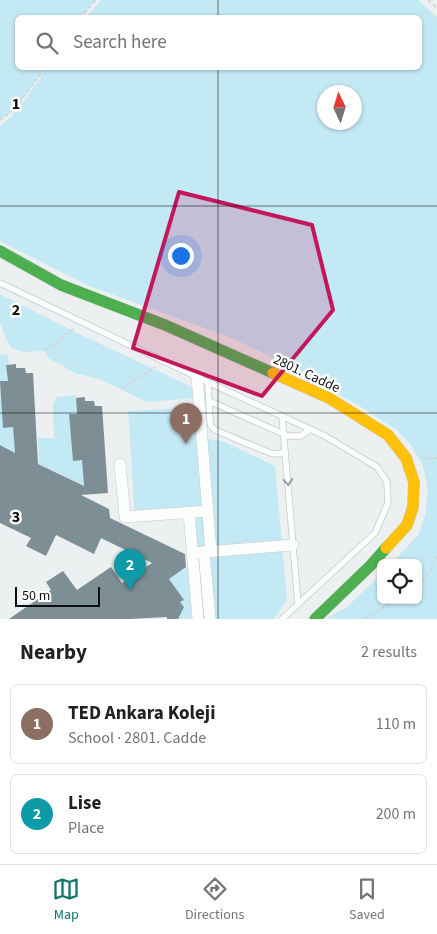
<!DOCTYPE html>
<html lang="en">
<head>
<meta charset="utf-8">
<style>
	body { margin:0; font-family:"Source Sans 3",sans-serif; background:#f6f6f6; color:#202124 }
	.controls { position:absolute; right:15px; bottom:15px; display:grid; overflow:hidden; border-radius:8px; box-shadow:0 1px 4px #0004 }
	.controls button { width:45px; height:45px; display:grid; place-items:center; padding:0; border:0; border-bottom:1px solid #e0e0e0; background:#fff; color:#202124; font:25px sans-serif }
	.compass { position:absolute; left:317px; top:85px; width:45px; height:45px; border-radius:50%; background:#fff; box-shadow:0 1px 4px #0004; rotate:356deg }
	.scale { position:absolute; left:15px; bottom:12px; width:85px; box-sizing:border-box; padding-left:5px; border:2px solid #0c0e0f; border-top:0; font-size:14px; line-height:18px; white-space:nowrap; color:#0c0e0f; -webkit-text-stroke:4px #fff; paint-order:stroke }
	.you { position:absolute; left:180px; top:255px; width:18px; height:18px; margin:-12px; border:4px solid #fff; border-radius:50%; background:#1a73e8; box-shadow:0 0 0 8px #1a73e833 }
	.badge { display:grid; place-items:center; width:32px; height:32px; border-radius:50%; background:#0f766e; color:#fff; font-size:16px; font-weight:700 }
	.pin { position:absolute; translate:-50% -41px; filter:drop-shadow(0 1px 2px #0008) }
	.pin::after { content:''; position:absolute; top:26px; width:18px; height:15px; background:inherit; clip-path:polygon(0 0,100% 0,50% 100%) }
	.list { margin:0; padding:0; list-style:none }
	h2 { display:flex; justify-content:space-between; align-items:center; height:65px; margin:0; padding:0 20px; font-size:21px }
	h2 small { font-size:16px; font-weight:400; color:#757577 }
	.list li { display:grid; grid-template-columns:32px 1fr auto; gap:15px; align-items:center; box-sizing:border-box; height:80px; margin:0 10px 10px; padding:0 10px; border:1px solid #e0e0e0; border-radius:8px }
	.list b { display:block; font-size:19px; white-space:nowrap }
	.list p { margin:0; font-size:16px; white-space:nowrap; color:#757577 }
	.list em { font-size:16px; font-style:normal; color:#757577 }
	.icon { flex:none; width:28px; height:28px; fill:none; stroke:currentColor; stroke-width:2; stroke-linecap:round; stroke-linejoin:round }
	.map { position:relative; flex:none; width:437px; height:619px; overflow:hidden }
	.search { position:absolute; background:#fff; box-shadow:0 1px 4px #0004; left:15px; right:15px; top:15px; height:55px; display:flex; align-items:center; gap:12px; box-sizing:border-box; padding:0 18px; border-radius:8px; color:#757577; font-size:19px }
	.sheet { height:245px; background:#fff }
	nav { display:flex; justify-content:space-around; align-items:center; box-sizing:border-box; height:70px; border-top:1px solid #e0e0e0; background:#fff; font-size:14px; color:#757577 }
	nav a { display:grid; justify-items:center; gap:2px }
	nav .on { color:#0f766e }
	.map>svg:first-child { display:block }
	.green { fill:#c3e9f5; fill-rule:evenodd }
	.building { fill:#7d8f94 }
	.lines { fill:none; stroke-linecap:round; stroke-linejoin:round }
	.lane-casing { stroke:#c7cacb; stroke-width:7 }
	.street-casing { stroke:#c7cacb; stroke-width:12 }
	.fast-casing { stroke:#c7cacb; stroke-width:12 }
	.slow-casing { stroke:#c7cacb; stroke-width:12 }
	.path { stroke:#d5d6d7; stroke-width:2; stroke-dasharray:4 2.5; stroke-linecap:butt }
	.lane { stroke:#fcfdfd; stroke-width:5.5 }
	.street { stroke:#fcfdfd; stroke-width:11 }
	.fast { stroke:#4caf50; stroke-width:11 }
	.slow { stroke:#ffc107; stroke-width:11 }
	.oneway { stroke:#9c9d9e }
	.marked { fill:#c2185b; fill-opacity:0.2; stroke:#c2185b; stroke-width:4; stroke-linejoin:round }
	.grid { fill:none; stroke:#0c0e0f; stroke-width:1; stroke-opacity:0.55 }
	.labels { text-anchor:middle; stroke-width:5; stroke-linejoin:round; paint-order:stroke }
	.street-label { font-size:14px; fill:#0c0e0f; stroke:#fff }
	.grid-label { font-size:16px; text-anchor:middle; font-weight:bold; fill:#0c0e0f; stroke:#fff; stroke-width:5; stroke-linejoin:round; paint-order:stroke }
</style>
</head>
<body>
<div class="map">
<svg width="437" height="619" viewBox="0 0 437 619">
	<rect width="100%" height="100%" fill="#ecf0f1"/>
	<!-- green -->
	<path class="green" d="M0,0H96L80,17L18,18V68H45L16,108L0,120Z
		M101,0H418L437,17V619H325L347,607L381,574V600H418V563H392L418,535L425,516L428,491L423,466L411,445L398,431L363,408L272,357L229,337L89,286L0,241V126C20,112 33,87 47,68H420V18L86,17ZM324,92H354V122H324Z
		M0,294L71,330L198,390L199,398L147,402L99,379L74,373L59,363L49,359L44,351L23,352L10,347L0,324Z
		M8,354L9,365L6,366L8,381H0V355Z
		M0,382L3,427H13L15,453L0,445Z
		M75,395L77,414L69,415L73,460H82L84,486L39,464L38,438H54L53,404L57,397Z
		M199,407L202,438L222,441L275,466L287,600L274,619H198L189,513L135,517L128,411Z
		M190,565L191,619H177L183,607L180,602L183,600L162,583Z"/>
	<!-- building -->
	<path class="building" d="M16,364V368H25L26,373H33L38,464L84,486L82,460L73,461L69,414H77L76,398L85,397V401H94L95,406H102L108,493L81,495L109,509L110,518L185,554L186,567L169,579L184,600L180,602L184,607L178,619H167V617L130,619H9L51,590L46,582L63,571L77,590L111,567L122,583L152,563L101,538L94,554L56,535L46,556L26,546L31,538L0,523V445L15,453L13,427L3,428L0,381H8L6,365Z"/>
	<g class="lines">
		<!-- lane casing -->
		<g class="lane-casing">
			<path id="lane" d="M0,283L197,377L325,436L377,467L387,482L388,503L375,533L282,619
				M208,382L210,422L211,426L215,430L270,453L277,454L285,452
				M209,401L288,436H301L310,429
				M282,416L298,604"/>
		</g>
		<!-- street casing -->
		<g class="street-casing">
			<path id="street" d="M197,377L211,551
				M120,464L125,517L208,511
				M189,513L198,619
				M204,552L210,619
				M192,553L293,545"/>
		</g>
		<!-- fast casing -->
		<g class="fast-casing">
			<path id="fast" d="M0,251L61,285L165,325L273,373
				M315,619L370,566L386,548"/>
		</g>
		<!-- slow casing -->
		<g class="slow-casing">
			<path id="slow" d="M273,373L329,398L388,435L406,458L414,482L413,507L407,525L386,548"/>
		</g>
		<!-- path -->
		<path class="path" d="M428,0L437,8
			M80,18L96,0
			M0,120L16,108L45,68
			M44,351L74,328
			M121,389L155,367
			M421,458H437
			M418,586L430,572L437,556
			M364,619L395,600"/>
		<!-- lane -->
		<use href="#lane" class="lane"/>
		<!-- street -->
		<use href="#street" class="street"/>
		<!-- fast -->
		<use href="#fast" class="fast"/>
		<!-- slow -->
		<use href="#slow" class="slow"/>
	</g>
	<!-- one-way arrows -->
	<defs><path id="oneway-chevron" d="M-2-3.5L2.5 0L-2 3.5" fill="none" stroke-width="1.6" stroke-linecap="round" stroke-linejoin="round" transform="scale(1.25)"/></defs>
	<use class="oneway" href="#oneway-chevron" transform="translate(288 482) rotate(85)"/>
	<!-- marked area -->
	<path class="marked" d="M179,192L312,225L333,310L262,396L133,348Z"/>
	<!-- grid -->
	<path class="grid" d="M218,0V18M218,68V619M0,206H437M0,413H437"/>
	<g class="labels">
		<!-- street labels -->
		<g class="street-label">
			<text transform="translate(307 373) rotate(25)" y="5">2801. Cadde</text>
		</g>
	</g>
	<g class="grid-label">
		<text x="16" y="109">1</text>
		<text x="16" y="315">2</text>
		<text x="16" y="522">3</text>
	</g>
</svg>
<div class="controls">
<button><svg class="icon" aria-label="locate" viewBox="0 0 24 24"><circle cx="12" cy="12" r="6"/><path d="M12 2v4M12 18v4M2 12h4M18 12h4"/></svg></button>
</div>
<svg class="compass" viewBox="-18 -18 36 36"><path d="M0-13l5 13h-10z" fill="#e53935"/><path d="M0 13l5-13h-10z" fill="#757577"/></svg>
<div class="scale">50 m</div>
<div class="you"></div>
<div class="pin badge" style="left:186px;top:444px;background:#8d6e63">1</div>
<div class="pin badge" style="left:130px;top:590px;background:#0f9aa8">2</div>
<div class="search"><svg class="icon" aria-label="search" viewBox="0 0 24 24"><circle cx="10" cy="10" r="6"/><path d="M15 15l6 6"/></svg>Search here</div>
</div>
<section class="sheet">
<h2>Nearby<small>2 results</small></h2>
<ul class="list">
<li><span class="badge" style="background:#8d6e63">1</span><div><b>TED Ankara Koleji</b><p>School · 2801. Cadde</p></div><em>110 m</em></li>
<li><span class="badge" style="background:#0f9aa8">2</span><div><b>Lise</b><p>Place</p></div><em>200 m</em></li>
</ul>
</section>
<nav>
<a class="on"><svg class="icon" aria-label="map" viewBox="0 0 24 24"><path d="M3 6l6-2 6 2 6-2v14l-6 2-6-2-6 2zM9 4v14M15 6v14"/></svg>Map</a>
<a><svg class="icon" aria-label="directions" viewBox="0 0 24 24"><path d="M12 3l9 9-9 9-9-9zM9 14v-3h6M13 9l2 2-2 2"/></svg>Directions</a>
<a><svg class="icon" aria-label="saved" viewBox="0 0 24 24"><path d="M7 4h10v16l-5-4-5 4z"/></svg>Saved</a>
</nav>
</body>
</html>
